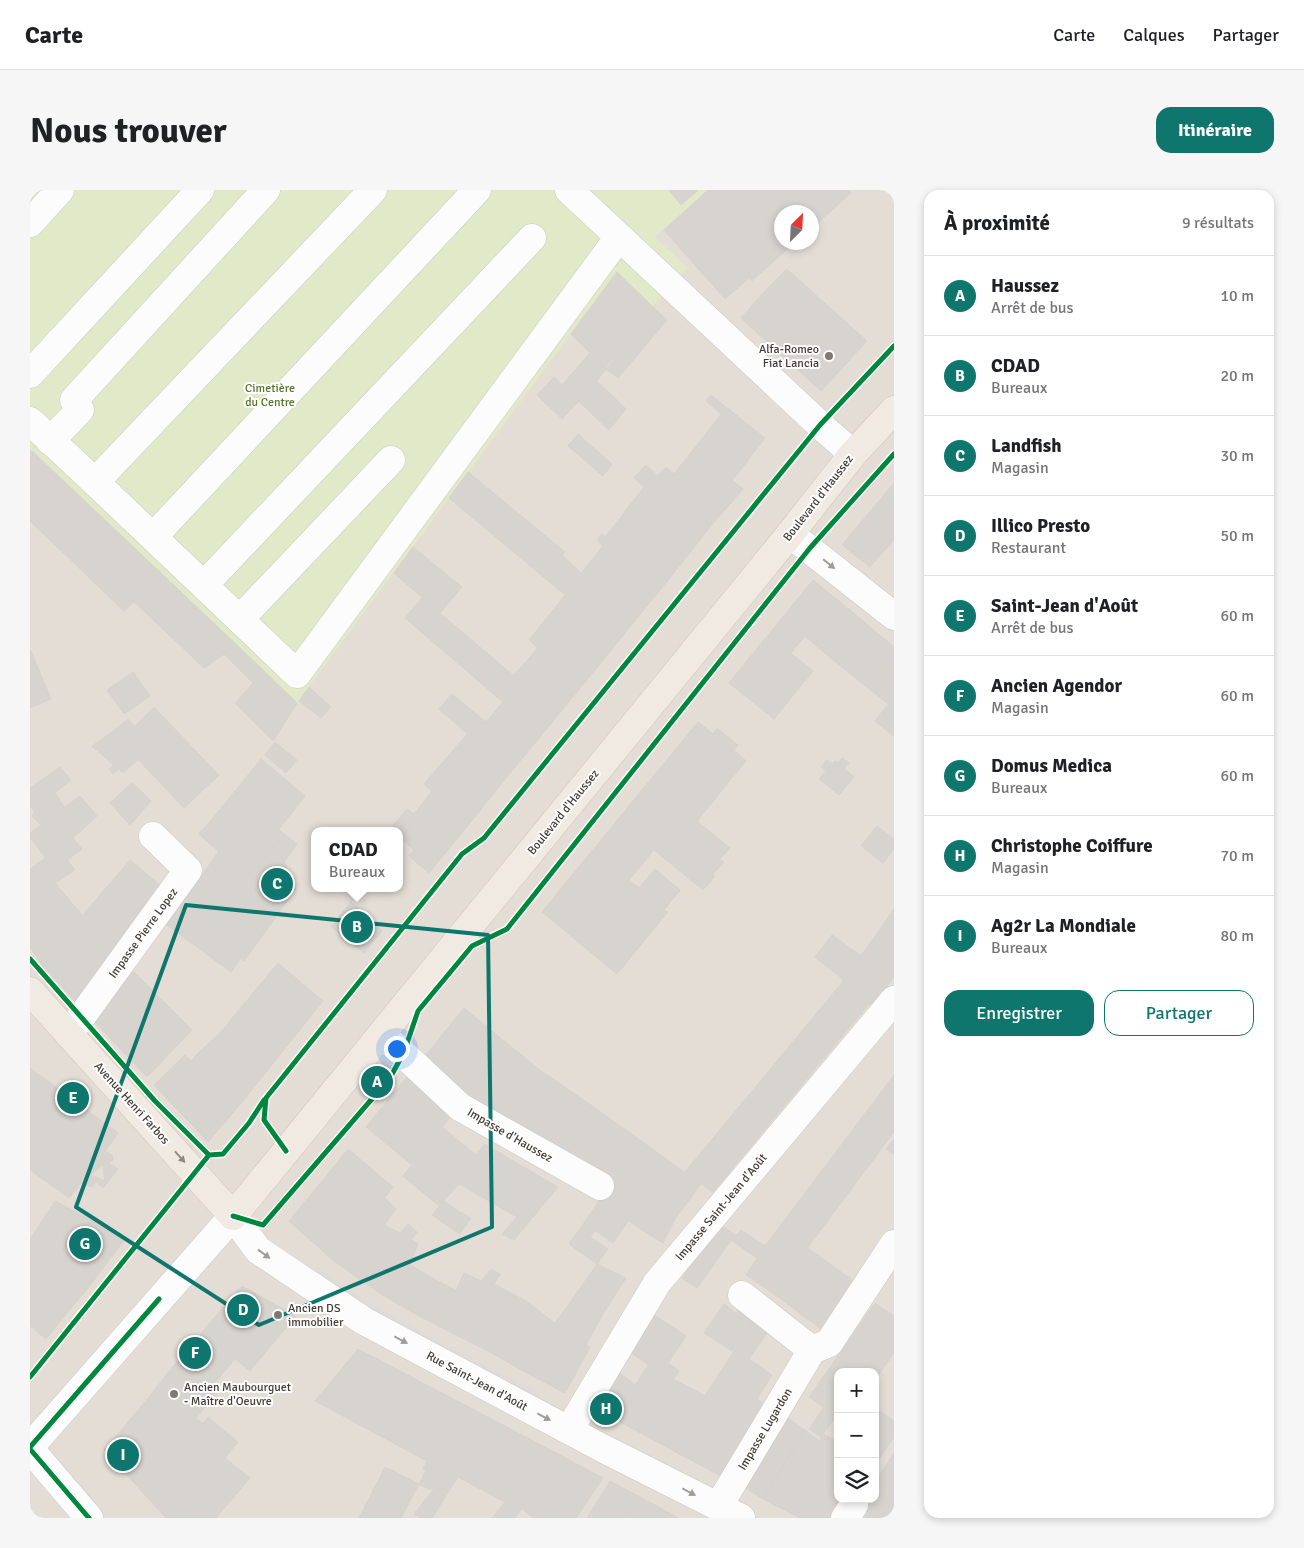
<!DOCTYPE html>
<html lang="fr">
<head>
<meta charset="utf-8">
<style>
	body { margin:0; font-family:Signika,sans-serif; background:#f6f6f6; color:#202124 }
	.controls { position:absolute; right:15px; bottom:15px; display:grid; overflow:hidden; border-radius:10px; box-shadow:0 2px 8px #0003 }
	.controls button { width:45px; height:45px; display:grid; place-items:center; padding:0; border:0; border-bottom:1px solid #e0e0e0; background:#fff; color:#202124; font:25px sans-serif }
	.compass { position:absolute; left:744px; top:15px; width:45px; height:45px; border-radius:50%; background:#fff; box-shadow:0 2px 8px #0003; rotate:24deg }
	.you { position:absolute; left:366px; top:858px; width:18px; height:18px; margin:-12px; border:4px solid #fff; border-radius:50%; background:#1a73e8; box-shadow:0 0 0 8px #1a73e833 }
	.badge { display:grid; place-items:center; width:32px; height:32px; border-radius:50%; background:#0f766e; color:#fff; font-size:16px; font-weight:700 }
	.pin { position:absolute; translate:-50% -50%; border:2px solid #fff; box-shadow:0 1px 5px #0006 }
	.popup { position:absolute; left:281px; top:637px; width:92px; height:65px; box-sizing:border-box; display:grid; place-content:center; border-radius:10px; background:#fff; filter:drop-shadow(0 1px 4px #0005); font-size:16px; white-space:nowrap; color:#757577 }
	.popup b { font-size:19px; color:#202124 }
	.popup::after { content:''; position:absolute; left:50%; top:100%; margin-left:-10px; border:10px solid transparent; border-top-color:#fff }
	.list { margin:0; padding:0; list-style:none }
	h2 { display:flex; justify-content:space-between; align-items:center; height:65px; margin:0; padding:0 20px; font-size:21px }
	h2 small { font-size:16px; font-weight:400; color:#757577 }
	.list li { display:grid; grid-template-columns:32px 1fr auto; gap:15px; align-items:center; box-sizing:border-box; height:80px; padding:0 20px; border-top:1px solid #e0e0e0 }
	.list b { display:block; font-size:19px; white-space:nowrap }
	.list p { margin:0; font-size:16px; white-space:nowrap; color:#757577 }
	.list em { font-size:16px; font-style:normal; color:#757577 }
	.actions { display:flex; gap:10px; padding:15px 20px }
	.actions a { flex:1; padding:11px 0; border:1px solid #0f766e; border-radius:15px; text-align:center; font-size:18px; color:#0f766e }
	.actions .main { background:#0f766e; color:#fff }
	.icon { flex:none; width:28px; height:28px; fill:none; stroke:currentColor; stroke-width:2; stroke-linecap:round; stroke-linejoin:round }
	.map { position:relative; flex:none; width:864px; height:1328px; overflow:hidden; border-radius:15px }
	header { display:flex; align-items:center; gap:30px; box-sizing:border-box; height:70px; padding:0 25px; background:#fff; border-bottom:1px solid #e0e0e0 }
	header strong { font-size:24px }
	nav { display:flex; gap:28px; margin-inline-start:auto; font-size:18px }
	.intro { display:flex; align-items:center; justify-content:space-between; box-sizing:border-box; height:120px; padding:0 30px }
	h1 { margin:0; font-size:35px }
	.button { padding:12px 22px; border-radius:15px; background:#0f766e; color:#fff; font-size:18px; font-weight:700 }
	main { display:flex; gap:30px; padding:0 30px }
	aside { flex:1; background:#fff; border-radius:15px; box-shadow:0 2px 8px #0003 }
	.map>svg:first-child { display:block }
	.residential { fill:#e3ddd5; fill-rule:evenodd }
	.green { fill:#e1e9c8 }
	.parking { fill:#dedbd8 }
	.building { fill:#d7d3cf; stroke:#d7d2ce; fill-rule:evenodd }
	.lines { fill:none; stroke-linecap:round; stroke-linejoin:round }
	.minor-casing { stroke:#cbc8c4; stroke-width:29 }
	.major-casing { stroke:#d1c4b5; stroke-width:29 }
	.minor { stroke:#fdfcfc; stroke-width:28 }
	.major { stroke:#f0eae3; stroke-width:28 }
	.cycleway-casing { stroke:#fff; stroke-width:8 }
	.cycleway { stroke:#00873e; stroke-width:5 }
	.oneway { fill:#a09c98 }
	.oneway2 { fill:#918a83 }
	.marked { fill:none; stroke:#0f766e; stroke-width:4; stroke-linejoin:round }
	.poi-dot { fill:#807973; stroke:#fff; stroke-width:2 }
	.labels { text-anchor:middle; stroke-width:4; stroke-linejoin:round; paint-order:stroke }
	.poi-label { font-size:12px; fill:#443b34; stroke:#fff; text-anchor:start }
	.park-label { font-size:12px; fill:#527529; stroke:#fff }
	.street-label { font-size:12px; fill:#443b34; stroke:#fff }
</style>
</head>
<body>
<header>
<strong>Carte</strong>
<nav><a>Carte</a><a>Calques</a><a>Partager</a></nav>
</header>
<div class="intro"><h1>Nous trouver</h1><a class="button">Itinéraire</a></div>
<main>
<div class="map">
<svg width="864" height="1328" viewBox="0 0 864 1328">
	<rect width="100%" height="100%" fill="#efece8"/>
	<!-- residential -->
	<path class="residential" d="M0,0H864V1328H0ZM752,22H782V52H752ZM284,641H370V698H284ZM808,1182H845V1309H808Z"/>
	<!-- green -->
	<path class="green" d="M0,0H678L625,47L658,78L622,117L587,82L267,513L0,259Z"/>
	<!-- parking -->
	<path class="parking" d="M287,1078L313,1097L402,1148L511,1204L506,1214L279,1087Z"/>
	<!-- building -->
	<path class="building" d="M639,0H668L651,15Z
		M678,0H819L821,3L782,38V22H752V52H765L722,91L719,88L695,109L634,40Z
		M757,79L837,151L827,162L800,137L787,151L734,102Z
		M587,82L626,120L566,191L581,204L563,225L532,195L560,163L541,144Z
		M734,102L787,151L800,137L827,162L791,201L711,128Z
		M626,120L637,130L588,188L575,178Z
		M524,187L549,211L532,229L507,205Z
		M581,204L596,219L579,240L563,225Z
		M681,205L735,248L703,290L664,259L691,224L676,211Z
		M548,244L582,274L573,286L538,256Z
		M664,259L713,299L681,336L627,286L636,277L644,284Z
		M2,261L207,455L174,478L0,313V264Z
		M616,275L681,336L635,394L576,346L614,297L604,288Z
		M438,282L535,362L532,365L550,382L539,398L595,443L529,524L484,485L508,458L499,450L535,405L419,308Z
		M864,293V350L840,377L812,355Z
		M0,313L104,412L94,421L0,331Z
		M572,344L635,394L595,443L539,398L573,356L567,350Z
		M383,357L432,397L410,423L364,383Z
		M783,390L815,416L784,454L775,446L761,463L738,445Z
		M392,408L529,524L481,582L409,519L422,504L456,532L473,512L375,428Z
		M815,416L839,436L808,474L784,454Z
		M839,436L864,457L833,494L808,474Z
		M738,445L783,481L744,529L699,493Z
		M207,455L234,481L223,493L194,464Z
		M864,457V507L858,514L833,494Z
		M0,459L21,509L0,518Z
		M234,481L267,513L243,551L205,513Z
		M103,482L120,506L94,524L77,500Z
		M279,497L301,517L291,528L269,511Z
		M864,507V532L852,522Z
		M124,517L143,537L123,556L105,536Z
		M852,522L864,532V547L845,531Z
		M98,529L123,556L143,537L189,585L154,618L82,542Z
		M668,532L683,544L687,538L708,555L704,560L716,571L667,631L700,658L690,669L694,672L683,684L598,617Z
		M82,542L108,570L93,583L62,556Z
		M437,544L481,582L440,633L394,594Z
		M245,552L267,570L256,583L235,565Z
		M812,568L819,573L814,578L824,587L809,605L789,589L805,571L808,573Z
		M231,569L275,606L249,639L254,644L238,663L188,622Z
		M797,570L802,574L796,581L791,577Z
		M83,575L88,580L83,584L79,579Z
		M30,577L41,590L25,603L35,618L11,635L2,626L5,622L0,616V598Z
		M102,592L121,611L100,635L80,613Z
		M402,601L440,633L399,683L379,666L384,660L370,648V641L359,640L377,619L384,624Z
		M50,606L67,626L43,648L16,668L0,648V643Z
		M598,617L685,686L673,700L624,660L599,690L609,698L625,679L650,700L634,720L638,722L587,784L512,722Z
		M188,622L238,663L209,697L185,681L195,667L169,644Z
		M847,636L864,649V659L853,673L831,656Z
		M254,644L267,654L254,672L266,699L214,771L211,768L201,782L137,735L189,661L195,667L185,681L209,697Z
		M43,648L52,659L37,670L45,680L0,710V679Z
		M100,670L130,695L45,812L11,774Z
		M25,693L52,725L11,774L0,757V710Z
		M321,712L352,741L334,763L301,737Z
		M864,719V787L842,817L839,814L683,1002L655,982L814,790Z
		M802,745L831,766L814,790L785,767Z
		M248,773L293,811L213,911L167,864L189,844Z
		M101,779L162,840L117,887L64,831Z
		M434,818L511,881L498,898L486,889L477,902L468,895L450,920L391,871Z
		M167,864L213,911L178,952L124,895L155,865L161,871Z
		M0,878L88,943L75,961L82,965L83,970L79,973L88,979L73,998L66,992L62,997L51,993L39,1008L0,980ZM73,975L75,991L60,985Z
		M511,881L529,893L496,947L450,920L468,895L477,902L486,889L498,898Z
		M380,883L424,923L381,974L336,937Z
		M864,885V942L764,1076L735,1056Z
		M529,893L565,918L535,969L496,947Z
		M565,918L639,971L609,1012L535,969Z
		M412,937L446,965L429,994L409,1016L373,986Z
		M864,949V965L856,959Z
		M454,954L528,997L484,1050L472,1044L487,1027L429,994Z
		M318,959L363,997L346,1019L302,979Z
		M639,971L671,994L645,1029L633,1053L598,1031L583,1053L554,1033L580,995L609,1012Z
		M302,979L346,1019L304,1071L259,1031Z
		M355,1008L366,1019L354,1035L370,1043L378,1034L387,1042L370,1065L351,1104L304,1071Z
		M25,1011L96,1048L61,1094L0,1060V1049Z
		M414,1011L428,1021L417,1035L402,1025Z
		M428,1021L441,1028L430,1044L417,1035Z
		M554,1033L565,1040L560,1047L578,1059L567,1074L539,1054Z
		M690,1034L705,1045L667,1098L652,1088Z
		M711,1040L735,1056L727,1068L701,1050Z
		M381,1050L388,1053L380,1075L406,1090L398,1105L389,1101L378,1120L351,1104L370,1065Z
		M735,1056L764,1076L744,1104L716,1085Z
		M778,1058L825,1092L821,1097L773,1064Z
		M0,1060L61,1094L16,1149L0,1136Z
		M773,1064L821,1097L791,1139L744,1104Z
		M567,1074L596,1088L574,1122L544,1107Z
		M461,1079L470,1084L464,1094L496,1111L460,1162L424,1144L451,1091Z
		M434,1083L451,1091L424,1144L378,1120L389,1101L398,1105L406,1090L426,1100Z
		M212,1096L266,1126L220,1181L172,1142Z
		M544,1107L574,1122L556,1155L521,1138Z
		M496,1111L525,1133L491,1180L460,1162Z
		M845,1113L864,1126V1163L845,1190V1182H808V1227L806,1226L791,1247L779,1239L794,1217L779,1207Z
		M694,1114L706,1123L710,1118L725,1129L702,1161L674,1143Z
		M624,1125L644,1138L618,1175L599,1161Z
		M725,1129L740,1139L719,1169L742,1185L703,1247L713,1253L693,1287L640,1259Z
		M521,1138L560,1157L535,1203L491,1180Z
		M644,1138L656,1146L638,1173L649,1181L607,1241L582,1228Z
		M172,1142L205,1169L184,1194L188,1197L185,1201L187,1204L184,1206L145,1174Z
		M328,1159L452,1224L411,1290L401,1300L389,1294L396,1280L393,1279L397,1271L285,1211Z
		M145,1174L184,1206L166,1228L190,1247L176,1265L114,1213Z
		M588,1182L604,1194L582,1228L564,1218Z
		M643,1189L674,1205L640,1259L607,1241Z
		M727,1209L736,1215L713,1253L703,1247Z
		M114,1213L189,1275L195,1268L220,1288L186,1328H136L74,1260Z
		M845,1217L864,1231V1247L853,1263L845,1258Z
		M452,1224L530,1265L485,1328H462L475,1312L428,1287L402,1328H390L384,1324L411,1290Z
		M755,1226L775,1240L733,1309L713,1296Z
		M178,1227L208,1252L189,1275L176,1265L190,1247L173,1233Z
		M775,1240L789,1251L794,1244L808,1253V1309H822L810,1328H770L733,1309Z
		M845,1258L853,1263L845,1275Z
		M864,1263V1328H821L833,1309H845V1292Z
		M530,1265L573,1288L546,1328H504L492,1319Z
		M355,1277L389,1294L371,1328H329Z
		M580,1291L610,1307L597,1328H557Z
		M610,1307L636,1321L632,1328H597Z
		M636,1321L648,1328H632Z"/>
	<g class="lines">
		<!-- minor casing -->
		<g class="minor-casing">
			<path id="minor" d="M539,0L790,235L823,264
				M0,33L30,0
				M0,184L170,0
				M0,231L65,292L343,0
				M20,251L50,220L44,210L236,0
				M65,292L267,484L589,47
				M760,344L864,426
				M123,347L447,0
				M174,395L502,48
				M210,429L361,270
				M39,844L158,680L123,646
				M352,844L430,917L570,996
				M782,1160L799,1153L864,1054
				M539,1240L627,1093L864,810
				M0,1257L203,1026L228,1060L334,1131L574,1259L711,1328
				M0,1259L59,1328
				M688,1317L782,1160L712,1105
				M815,1328L824,1315"/>
		</g>
		<!-- major casing -->
		<g class="major-casing">
			<path id="major" d="M0,801L203,1026L760,344L823,264L864,220"/>
		</g>
		<!-- minor -->
		<use href="#minor" class="minor"/>
		<!-- major -->
		<use href="#major" class="major"/>
		<!-- cycleway casing -->
		<g class="cycleway-casing">
			<path id="cycleway" d="M0,769L125,911L179,965L193,964L219,933L234,910
				M256,961L234,930L236,908L432,664L454,648L790,235L864,156
				M203,1026L233,1035L360,888L374,862L388,821L442,756L477,739L780,358L864,264
				M0,1187L179,965
				M0,1257L129,1109
				M0,1259L59,1328"/>
		</g>
		<!-- cycleway -->
		<use href="#cycleway" class="cycleway"/>
	</g>
	<!-- one-way arrows -->
	<defs><path id="oneway-solid" d="M-6-.8H1V-3.2L6.5 0L1 3.2V.8H-6Z" transform="scale(1.25)"/></defs>
	<g class="oneway">
		<use href="#oneway-solid" transform="translate(799 374) rotate(39)"/>
		<use href="#oneway-solid" transform="translate(234 1064) rotate(36)"/>
		<use href="#oneway-solid" transform="translate(371 1150) rotate(28)"/>
		<use href="#oneway-solid" transform="translate(514 1227) rotate(28)"/>
		<use href="#oneway-solid" transform="translate(659 1302) rotate(28)"/>
	</g>
	<use class="oneway2" href="#oneway-solid" transform="translate(150 967) rotate(48)"/>
	<!-- marked area -->
	<path class="marked" d="M156,715L458,745L462,1037L229,1135L46,1017Z"/>
	<!-- markers -->
	<g class="poi-dot">
		<circle cx="799" cy="166" r="5"/>
		<circle cx="248" cy="1125" r="5"/>
		<circle cx="144" cy="1204" r="5"/>
	</g>
	<g class="labels">
		<!-- poi labels -->
		<g class="poi-label">
			<text x="789" y="163" text-anchor="end">Alfa-Romeo<tspan x="789" dy="14">Fiat Lancia</tspan></text>
			<text x="258" y="1122">Ancien DS<tspan x="258" dy="14">immobilier</tspan></text>
			<text x="154" y="1201">Ancien Maubourguet<tspan x="154" dy="14">- Maître d'Oeuvre</tspan></text>
		</g>
		<!-- park labels -->
		<g class="park-label">
			<text x="240" y="202">Cimetière<tspan x="240" dy="14">du Centre</tspan></text>
		</g>
		<!-- street labels -->
		<g class="street-label">
			<text transform="translate(788 308) rotate(-52)" y="4">Boulevard d'Haussez</text>
			<text transform="translate(533 622) rotate(-51)" y="4">Boulevard d'Haussez</text>
			<text transform="translate(113 743) rotate(-54)" y="4">Impasse Pierre Lopez</text>
			<text transform="translate(102 913) rotate(48)" y="4">Avenue Henri Farbos</text>
			<text transform="translate(480 945) rotate(30)" y="4">Impasse d'Haussez</text>
			<text transform="translate(691 1017) rotate(-50)" y="4">Impasse Saint-Jean d'Août</text>
			<text transform="translate(447 1191) rotate(28)" y="4">Rue Saint-Jean d'Août</text>
			<text transform="translate(735 1239) rotate(-59)" y="4">Impasse Lugardon</text>
		</g>
	</g>
</svg>
<div class="controls">
<button>+</button>
<button>−</button>
<button><svg class="icon" aria-label="layers" viewBox="0 0 24 24"><path d="M12 4l9 5-9 5-9-5zM3 14l9 5 9-5"/></svg></button>
</div>
<svg class="compass" viewBox="-18 -18 36 36"><path d="M0-13l5 13h-10z" fill="#e53935"/><path d="M0 13l5-13h-10z" fill="#757577"/></svg>
<div class="you"></div>
<div class="pin badge" style="left:347px;top:892px">A</div>
<div class="pin badge" style="left:327px;top:737px">B</div>
<div class="popup"><b>CDAD</b>Bureaux</div>
<div class="pin badge" style="left:247px;top:694px">C</div>
<div class="pin badge" style="left:213px;top:1120px">D</div>
<div class="pin badge" style="left:43px;top:908px">E</div>
<div class="pin badge" style="left:165px;top:1163px">F</div>
<div class="pin badge" style="left:55px;top:1054px">G</div>
<div class="pin badge" style="left:576px;top:1219px">H</div>
<div class="pin badge" style="left:93px;top:1265px">I</div>
</div>
<aside>
<h2>À proximité<small>9 résultats</small></h2>
<ul class="list">
<li><span class="badge">A</span><div><b>Haussez</b><p>Arrêt de bus</p></div><em>10 m</em></li>
<li><span class="badge">B</span><div><b>CDAD</b><p>Bureaux</p></div><em>20 m</em></li>
<li><span class="badge">C</span><div><b>Landfish</b><p>Magasin</p></div><em>30 m</em></li>
<li><span class="badge">D</span><div><b>Illico Presto</b><p>Restaurant</p></div><em>50 m</em></li>
<li><span class="badge">E</span><div><b>Saint-Jean d'Août</b><p>Arrêt de bus</p></div><em>60 m</em></li>
<li><span class="badge">F</span><div><b>Ancien Agendor</b><p>Magasin</p></div><em>60 m</em></li>
<li><span class="badge">G</span><div><b>Domus Medica</b><p>Bureaux</p></div><em>60 m</em></li>
<li><span class="badge">H</span><div><b>Christophe Coiffure</b><p>Magasin</p></div><em>70 m</em></li>
<li><span class="badge">I</span><div><b>Ag2r La Mondiale</b><p>Bureaux</p></div><em>80 m</em></li>
</ul>
<div class="actions"><a class="main">Enregistrer</a><a>Partager</a></div>
</aside>
</main>
</body>
</html>
